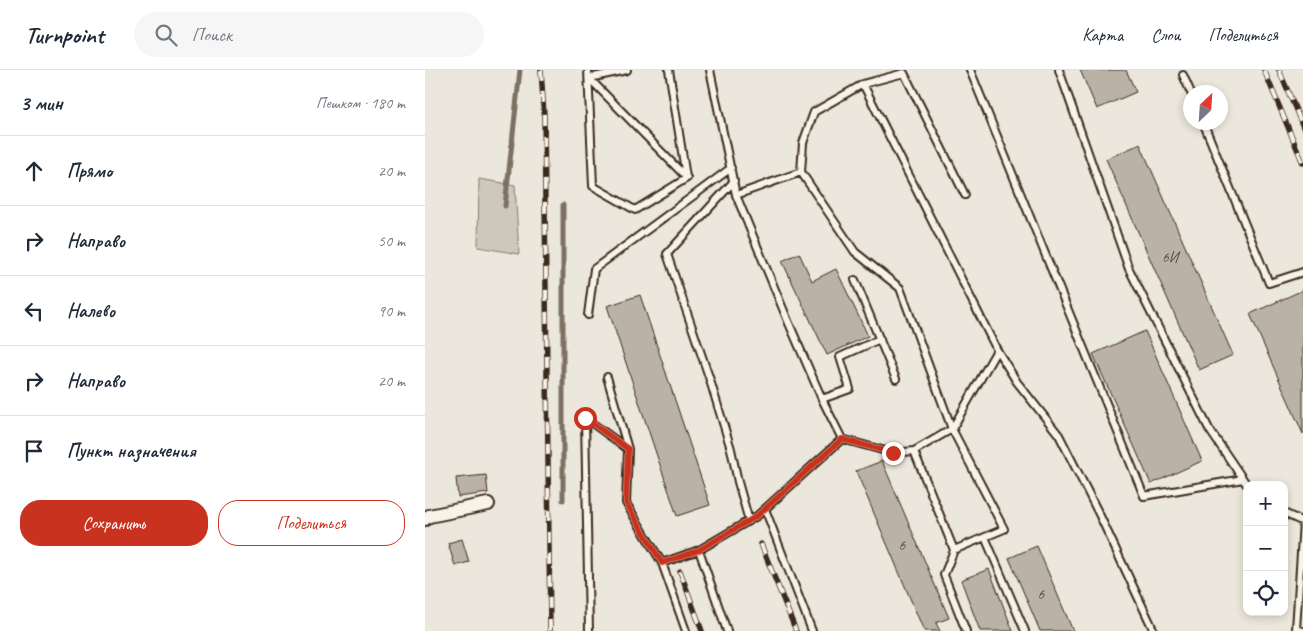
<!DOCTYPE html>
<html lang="ru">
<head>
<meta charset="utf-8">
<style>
	body { margin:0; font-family:Caveat,sans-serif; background:#f6f6f7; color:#1f2937 }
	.controls { position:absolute; right:15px; bottom:15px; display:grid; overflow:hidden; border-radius:10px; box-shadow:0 2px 8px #0003 }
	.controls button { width:45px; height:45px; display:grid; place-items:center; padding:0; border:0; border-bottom:1px solid #e0e1e3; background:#fff; color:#1f2937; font:25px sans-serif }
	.compass { position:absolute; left:758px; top:15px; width:45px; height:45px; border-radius:50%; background:#fff; box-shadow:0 2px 8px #0003; rotate:25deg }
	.stop { position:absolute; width:15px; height:15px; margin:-11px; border:4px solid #c8321e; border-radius:50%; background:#fff }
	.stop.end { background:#c8321e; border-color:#fff; box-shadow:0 1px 5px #0008 }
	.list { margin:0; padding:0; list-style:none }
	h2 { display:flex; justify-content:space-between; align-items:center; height:65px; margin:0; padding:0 20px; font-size:21px }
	h2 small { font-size:16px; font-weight:400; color:#747a83 }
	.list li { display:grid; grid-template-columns:32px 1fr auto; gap:15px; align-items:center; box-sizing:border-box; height:70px; padding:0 20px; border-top:1px solid #e0e1e3 }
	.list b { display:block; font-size:19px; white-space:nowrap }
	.list em { font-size:16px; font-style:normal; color:#747a83 }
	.actions { display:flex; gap:10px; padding:15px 20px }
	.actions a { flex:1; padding:11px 0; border:1px solid #c8321e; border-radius:20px; text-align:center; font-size:18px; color:#c8321e }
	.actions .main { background:#c8321e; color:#fff }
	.icon { flex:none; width:28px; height:28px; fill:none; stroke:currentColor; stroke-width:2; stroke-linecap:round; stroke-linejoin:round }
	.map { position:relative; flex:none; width:878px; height:561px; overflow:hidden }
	header { display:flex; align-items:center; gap:30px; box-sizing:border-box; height:70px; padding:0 25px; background:#fff; border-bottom:1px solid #e0e1e3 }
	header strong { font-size:24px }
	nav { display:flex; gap:28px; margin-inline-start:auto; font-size:18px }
	.search { width:350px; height:45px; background:#f6f6f7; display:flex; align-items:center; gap:12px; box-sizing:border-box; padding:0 18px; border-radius:28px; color:#747a83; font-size:19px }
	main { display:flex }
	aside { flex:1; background:#fff }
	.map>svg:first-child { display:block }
	.green { fill:#cec8bc; stroke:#84796d }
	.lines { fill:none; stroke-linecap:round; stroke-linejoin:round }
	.stream { stroke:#7c7064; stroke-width:5 }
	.building { fill:#bab2a7; stroke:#3b2a1e }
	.lane-casing { stroke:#3b2a1e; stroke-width:10 }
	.street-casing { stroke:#3b2a1e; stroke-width:16 }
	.lane { stroke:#f7f3e8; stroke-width:6 }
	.street { stroke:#f7f3e8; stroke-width:12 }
	.rail-casing { stroke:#3b2a1e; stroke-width:5.5 }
	.rail { stroke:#f7f3e8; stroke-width:4; stroke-dasharray:11; stroke-linecap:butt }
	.route { stroke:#c8321e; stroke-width:6 }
	.labels { text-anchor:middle; stroke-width:5; stroke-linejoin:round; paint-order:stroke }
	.number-label { font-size:15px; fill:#5b4c40 }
</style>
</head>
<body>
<header>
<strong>Turnpoint</strong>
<div class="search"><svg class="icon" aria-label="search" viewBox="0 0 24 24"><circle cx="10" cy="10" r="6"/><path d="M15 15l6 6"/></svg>Поиск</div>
<nav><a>Карта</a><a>Слои</a><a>Поделиться</a></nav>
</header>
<main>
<aside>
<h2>3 мин<small>Пешком · 180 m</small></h2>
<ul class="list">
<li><svg class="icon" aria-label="ahead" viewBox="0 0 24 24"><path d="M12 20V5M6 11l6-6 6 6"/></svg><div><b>Прямо</b></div><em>20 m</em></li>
<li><svg class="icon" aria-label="right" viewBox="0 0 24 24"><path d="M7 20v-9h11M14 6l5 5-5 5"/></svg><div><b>Направо</b></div><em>50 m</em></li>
<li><svg class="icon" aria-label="left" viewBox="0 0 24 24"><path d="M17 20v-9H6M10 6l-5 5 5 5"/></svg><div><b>Налево</b></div><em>90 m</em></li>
<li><svg class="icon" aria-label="right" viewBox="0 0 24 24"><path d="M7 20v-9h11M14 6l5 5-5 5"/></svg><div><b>Направо</b></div><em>20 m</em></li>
<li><svg class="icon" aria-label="arrive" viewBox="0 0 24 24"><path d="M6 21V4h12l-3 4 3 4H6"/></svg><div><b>Пункт назначения</b></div></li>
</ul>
<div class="actions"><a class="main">Сохранить</a><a>Поделиться</a></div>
</aside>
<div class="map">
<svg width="878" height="561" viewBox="0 0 878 561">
	<rect width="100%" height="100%" fill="#ece7dc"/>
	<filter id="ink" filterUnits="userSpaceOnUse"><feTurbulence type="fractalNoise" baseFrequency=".02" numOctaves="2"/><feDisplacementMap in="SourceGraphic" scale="10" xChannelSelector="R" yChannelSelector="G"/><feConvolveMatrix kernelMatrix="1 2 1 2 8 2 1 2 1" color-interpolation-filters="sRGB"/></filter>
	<g filter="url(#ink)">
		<!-- green -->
		<path class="green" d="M54,109L90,115L94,184L53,177Z"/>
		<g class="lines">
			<!-- stream -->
			<path class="stream" d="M138,135V430
				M80,136L95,0"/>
		</g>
		<!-- building -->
		<path class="building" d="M655,0H701L711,22L672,39Z
			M715,74L808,285L774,300L681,89Z
			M374,183L387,211L411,199L443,266L402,285L357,191Z
			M878,220V364L825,244Z
			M215,225L285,435L252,446L182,236Z
			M720,261L777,391L726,414L668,284Z
			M457,391L524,548L511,553L515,561H499L431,401Z
			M61,405L63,423L33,427L31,408Z
			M37,469L44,492L30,496L23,473Z
			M612,476L648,561H615L584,488Z
			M564,499L588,561H555L536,510Z"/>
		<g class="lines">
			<!-- lane casing -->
			<g class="lane-casing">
				<path id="lane" d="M163,0L168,116L210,140L262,108L164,8
					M244,0L261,107
					M545,0L719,426L818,409
					M634,0L704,199L784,359L822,415
					M758,5L766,23
					M164,8L202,0
					M438,14L572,280L527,359L579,459L529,480L489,381
					M778,52L844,213L878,202
					M376,102L378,73L389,42L438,14L479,3L540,125
					M309,111L242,184L284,307L306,379L313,412L324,451
					M311,125L376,102L430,182L475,218L527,359L489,381L468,383L417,369
					M430,210L471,309
					M163,245L169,199L306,98
					M572,280L592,312L634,365L675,446L729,561
					M182,307L203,379L201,433L237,493
					M397,329L425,319L415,287L455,269
					M340,439L387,561
					M859,443L878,452L871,559L878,561
					M560,467L600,561
					M274,480L302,561
					M529,480L519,505L541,561
					M164,561L160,348L203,379
					M261,561L237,493L274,480L332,446L417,369L397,329L363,251L311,125L285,0"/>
			</g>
			<!-- street casing -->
			<g class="street-casing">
				<path id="street" d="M0,449L4,446L63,434"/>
			</g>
			<!-- lane -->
			<use href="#lane" class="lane"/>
			<!-- street -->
			<use href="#street" class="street"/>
			<!-- rail casing -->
			<g class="rail-casing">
				<path id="rail" d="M116,0L119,45L125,561
					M839,0L878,93
					M854,0L878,57
					M336,474L371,561
					M255,501L277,561"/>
			</g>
			<!-- rail -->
			<use href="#rail" class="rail"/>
		</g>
	</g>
	<g class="lines" filter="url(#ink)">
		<!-- route -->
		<path class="route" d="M160,348L203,379L201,433L237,493L274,480L332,446L417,369L468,383"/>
	</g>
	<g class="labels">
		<!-- number labels -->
		<g class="number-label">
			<text x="745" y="192">6И</text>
			<text x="477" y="480">6</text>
			<text x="616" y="529">6</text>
		</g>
	</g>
</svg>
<div class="controls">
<button>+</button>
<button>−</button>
<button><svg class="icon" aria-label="locate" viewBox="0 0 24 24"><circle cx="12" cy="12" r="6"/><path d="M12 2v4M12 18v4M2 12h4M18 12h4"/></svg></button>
</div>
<svg class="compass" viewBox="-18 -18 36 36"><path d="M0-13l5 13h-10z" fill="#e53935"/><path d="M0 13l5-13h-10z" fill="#747a83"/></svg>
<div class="stop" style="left:160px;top:348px"></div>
<div class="stop end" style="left:468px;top:383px"></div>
</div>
</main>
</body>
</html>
